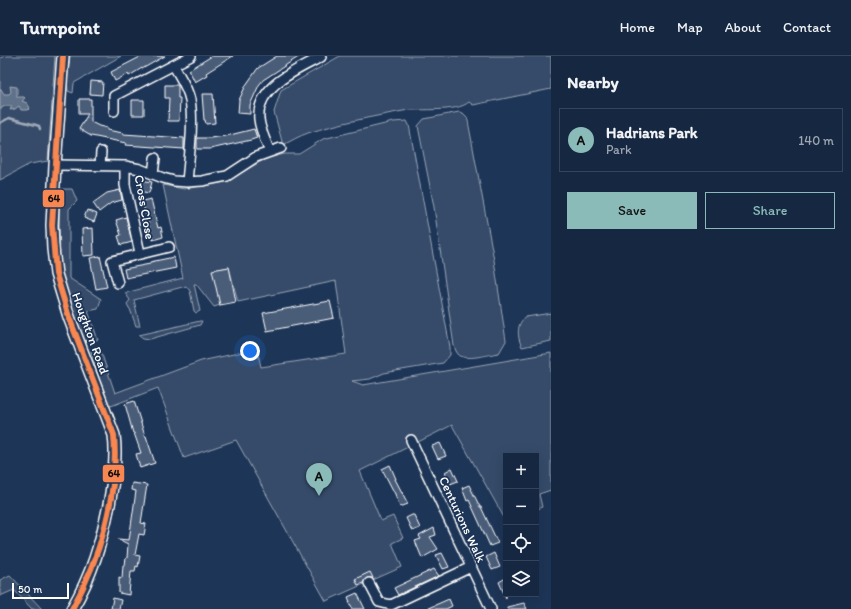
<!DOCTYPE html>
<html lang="en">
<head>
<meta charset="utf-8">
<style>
	body { margin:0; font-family:Itim,sans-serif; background:#23344c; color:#f1f3f6 }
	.controls { position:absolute; right:12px; bottom:12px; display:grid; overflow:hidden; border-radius:0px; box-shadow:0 4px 16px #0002 }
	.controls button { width:36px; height:36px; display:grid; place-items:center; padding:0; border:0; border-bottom:1px solid #35445a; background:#162841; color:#f1f3f6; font:20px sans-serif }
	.scale { position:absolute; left:12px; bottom:10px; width:57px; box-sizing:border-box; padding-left:4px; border:2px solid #fff; border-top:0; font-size:11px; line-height:14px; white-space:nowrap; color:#fff; -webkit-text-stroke:3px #1d3557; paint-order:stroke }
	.you { position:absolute; left:250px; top:295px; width:14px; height:14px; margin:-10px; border:3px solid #fff; border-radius:50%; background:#1a73e8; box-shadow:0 0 0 6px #1a73e833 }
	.badge { display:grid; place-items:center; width:26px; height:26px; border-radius:50%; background:#8bbbb9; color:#111; font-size:13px; font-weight:700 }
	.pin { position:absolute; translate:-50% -33px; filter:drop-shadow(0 1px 2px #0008) }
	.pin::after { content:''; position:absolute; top:21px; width:14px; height:12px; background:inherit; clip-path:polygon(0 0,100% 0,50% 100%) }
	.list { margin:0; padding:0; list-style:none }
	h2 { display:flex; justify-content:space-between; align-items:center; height:52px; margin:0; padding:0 16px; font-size:17px }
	h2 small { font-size:13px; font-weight:400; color:#9ea6b1 }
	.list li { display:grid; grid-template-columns:26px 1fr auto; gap:12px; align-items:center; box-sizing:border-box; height:64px; margin:0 8px 8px; padding:0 8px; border:1px solid #35445a; border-radius:0px }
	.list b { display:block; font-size:15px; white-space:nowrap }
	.list p { margin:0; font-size:13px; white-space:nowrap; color:#9ea6b1 }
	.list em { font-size:13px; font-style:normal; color:#9ea6b1 }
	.actions { display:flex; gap:8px; padding:12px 16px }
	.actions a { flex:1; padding:9px 0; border:1px solid #8bbbb9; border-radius:0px; text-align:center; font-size:14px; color:#8bbbb9 }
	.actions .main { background:#8bbbb9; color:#111 }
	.icon { flex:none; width:22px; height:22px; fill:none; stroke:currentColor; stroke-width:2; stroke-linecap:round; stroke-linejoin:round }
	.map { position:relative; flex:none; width:551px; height:553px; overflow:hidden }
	header { display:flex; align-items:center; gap:24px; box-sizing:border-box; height:56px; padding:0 20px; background:#162841; border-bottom:1px solid #35445a }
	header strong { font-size:19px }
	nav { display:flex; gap:22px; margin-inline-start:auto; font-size:14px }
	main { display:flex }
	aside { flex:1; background:#162841 }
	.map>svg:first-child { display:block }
	.green { fill:#364b69; stroke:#9aa5b4 }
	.water { fill:#617289; stroke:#a0aab8 }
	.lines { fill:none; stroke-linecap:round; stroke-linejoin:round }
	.stream { stroke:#a0aab8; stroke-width:2.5 }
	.building { fill:#4a5d79; stroke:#fff }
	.minor-casing { stroke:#fff; stroke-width:12 }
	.tertiary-casing { stroke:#fff; stroke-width:14 }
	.minor { stroke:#1d3557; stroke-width:9 }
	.tertiary { stroke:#1d3557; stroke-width:11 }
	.bus-1-casing { stroke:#1d3557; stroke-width:9 }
	.bus-1 { stroke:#f88751; stroke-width:6 }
	.labels { text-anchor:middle; stroke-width:3.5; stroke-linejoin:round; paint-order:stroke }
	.street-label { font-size:13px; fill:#fff; stroke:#1d3557 }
	.line-badge { stroke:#1d3557; stroke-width:1.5 }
	.pale-badge-label { font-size:11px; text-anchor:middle; font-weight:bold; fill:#111 }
</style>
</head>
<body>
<header>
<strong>Turnpoint</strong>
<nav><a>Home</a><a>Map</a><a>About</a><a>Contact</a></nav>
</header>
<main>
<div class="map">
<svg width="551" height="553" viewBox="0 0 551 553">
	<rect width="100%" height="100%" fill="#1d3557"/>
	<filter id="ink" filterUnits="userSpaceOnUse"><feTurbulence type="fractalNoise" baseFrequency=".025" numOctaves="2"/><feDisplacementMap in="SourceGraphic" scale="8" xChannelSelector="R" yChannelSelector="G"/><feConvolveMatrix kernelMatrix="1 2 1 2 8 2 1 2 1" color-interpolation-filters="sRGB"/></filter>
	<g filter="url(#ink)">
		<!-- green -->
		<path class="green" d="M6,0H55L48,105L30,108L0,124V2Z
			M70,0H121L74,27L73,37L68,35L67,25Z
			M340,0H551V33L473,49L469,46C456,57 421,52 403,55C371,61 339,67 308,77C299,80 291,85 283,89L274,56L281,34Z
			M459,56L463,57L467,61L468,65L494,204L506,285L499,297C490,298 464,306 458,298C456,296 455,292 454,290L434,151L418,70L424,63Z
			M407,65L409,69L450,291V299L443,307L384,317L370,323L352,325L363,329L551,297V434L539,438L542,451L536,454V400H506V465L452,369L360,415L381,465L393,460L403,482L392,487L402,511L326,545L236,384L184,402L158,332L111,350L106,347L91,295L99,290L115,337L201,305L257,293L261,311L346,298L336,225L238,246L229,211L213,214L220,249L214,251L196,228H194L200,255L196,257L194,255L190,235L186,230L134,244L140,270H136L130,253L129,252L127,248L130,244L125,237L183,222L163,129L184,133L225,126L267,102L285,98H299L323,83L393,66Z
			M60,133H72L77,145L69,153V222L101,243L98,253L88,255L98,284L89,286L82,283L76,268L60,211L59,147Z
			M551,257V285L522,291C517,281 516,267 526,261Z
			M200,265H202L200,269L150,283L143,282L139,279Z
			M10,519L42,553H32L14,534L0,540V524Z"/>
		<!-- water -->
		<path class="water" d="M10,30L17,31V41H24L25,42L22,45L27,47L30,52L28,54H21L19,50L15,53L10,54L12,50H5L0,53V34L1,33L4,38H9L11,36Z"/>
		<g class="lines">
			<!-- stream -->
			<path class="stream" d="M0,67L9,62L36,69L39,70L40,73"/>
		</g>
		<!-- building -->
		<path class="building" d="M142,0H165L142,13V12L129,20L128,18L115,25L111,16Z
			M212,0H233L206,17L207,19L195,26L189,14Z
			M277,0H300L263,24L259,29L250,49V58L238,57L239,44L246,29L258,12Z
			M91,25L103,26L102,39L90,38Z
			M165,29H178V42H180L179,65H168L169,42H165Z
			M202,38H213L215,67L206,68L205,64H204Z
			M79,43H91V66L99,70L107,72V74L123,77V78L184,82V93L125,89L126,87L91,80L79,73L88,58H79Z
			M132,44H144V59H132Z
			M254,73L257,82L251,84L210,93H197V82H210L226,80Z
			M141,124L152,126L149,137L138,135Z
			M120,134L122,144L111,147L99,156L93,147L107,137Z
			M151,143L158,172L161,171L163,181L153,184L142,145Z
			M87,154L97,158L94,166L84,162Z
			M126,161L132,186L121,189L118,180L121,179L116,164Z
			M93,172L94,199L83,200L82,173Z
			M100,200L107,231L96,233L90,202Z
			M174,201L176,212L126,222L124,213L150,208V206Z
			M229,211L236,246L220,249L212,214Z
			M330,245L334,262L267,275L263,257Z
			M134,345L145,380H146L155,407L140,412L136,398L141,397L134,377H133L125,348Z
			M440,387L446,400L438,403L432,390Z
			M390,409L396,423H395L408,448L400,451L395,438L382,413Z
			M452,412L458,425L450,428L445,416Z
			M132,427L147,429L141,467L146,468L144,479L139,478L135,499L140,500L138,511L136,510L135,515H131L129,539L119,537V521L122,522L123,509H125L126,502H127L128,488L118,483L129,484L136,435L131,434Z
			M469,429L480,451H481L498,487L490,490L469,444L467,445L462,432Z
			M412,459H414L420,472L412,475L406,462Z
			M434,472L436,479L430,481L438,493L422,502L415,485L421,483L419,480Z
			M442,497L449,511L443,513L436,499Z
			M494,497L500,511L492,514L486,501Z
			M434,513L439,520L398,539L394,532Z
			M370,516L373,522H367L363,527L358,529L355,523Z
			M506,522V542L499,526Z
			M357,537L365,553H353L349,546H350L348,541Z
			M113,542L121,544L119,553H111Z
			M449,543L452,550L446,553H426Z
			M524,547L527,553H507V551Z"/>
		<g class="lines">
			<!-- minor casing -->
			<g class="minor-casing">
				<path id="minor" d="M174,10C180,21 188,32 190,44C194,67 189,102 187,126
					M114,55V40L191,0
					M270,96C266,86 260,74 259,63C256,30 297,14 321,1
					M55,109L125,110L140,113L163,122L174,125L187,126L202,125L227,120L256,101L281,92
					M100,110L101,96
					M125,110V129L140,197
					M153,118L155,102
					M118,227L112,205L169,191
					M411,384L491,553
					M369,527L379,546L391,549L471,511"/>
			</g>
			<!-- tertiary casing -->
			<g class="tertiary-casing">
				<path id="tertiary" d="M63,0L55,109L52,169L53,193L56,218L69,261L114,379C117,402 113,426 109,449C101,487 92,519 72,553"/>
			</g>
			<!-- minor -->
			<use href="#minor" class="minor"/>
			<!-- tertiary -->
			<use href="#tertiary" class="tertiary"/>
			<!-- bus-1 casing -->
			<g class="bus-1-casing">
				<path id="bus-1" d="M63,0L52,169L56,218L69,261L114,379C119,436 100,503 72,553"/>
			</g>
			<!-- bus-1 -->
			<use href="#bus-1" class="bus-1"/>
		</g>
	</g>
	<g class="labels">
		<!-- street labels -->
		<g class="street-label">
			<text transform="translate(145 151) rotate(80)" y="5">Cross Close</text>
			<text transform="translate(91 277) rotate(70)" y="5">Houghton Road</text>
			<text transform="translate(463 463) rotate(65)" y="5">Centurions Walk</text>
		</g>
	</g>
	<g class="line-badge">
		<rect x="42" y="133" width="23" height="19" rx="4" fill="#f88751"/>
		<rect x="102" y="408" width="23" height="19" rx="4" fill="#f88751"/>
	</g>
	<g class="pale-badge-label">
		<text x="54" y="146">64</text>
		<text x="114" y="421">64</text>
	</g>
</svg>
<div class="controls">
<button>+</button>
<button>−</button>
<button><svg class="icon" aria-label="locate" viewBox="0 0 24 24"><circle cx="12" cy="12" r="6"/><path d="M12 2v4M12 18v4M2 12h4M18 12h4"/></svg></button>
<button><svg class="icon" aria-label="layers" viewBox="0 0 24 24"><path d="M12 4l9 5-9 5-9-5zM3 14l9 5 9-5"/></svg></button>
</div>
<div class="scale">50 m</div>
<div class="you"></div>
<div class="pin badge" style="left:319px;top:440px">A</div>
</div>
<aside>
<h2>Nearby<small></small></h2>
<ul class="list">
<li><span class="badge">A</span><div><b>Hadrians Park</b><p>Park</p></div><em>140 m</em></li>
</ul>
<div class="actions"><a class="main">Save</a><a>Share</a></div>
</aside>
</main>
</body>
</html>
